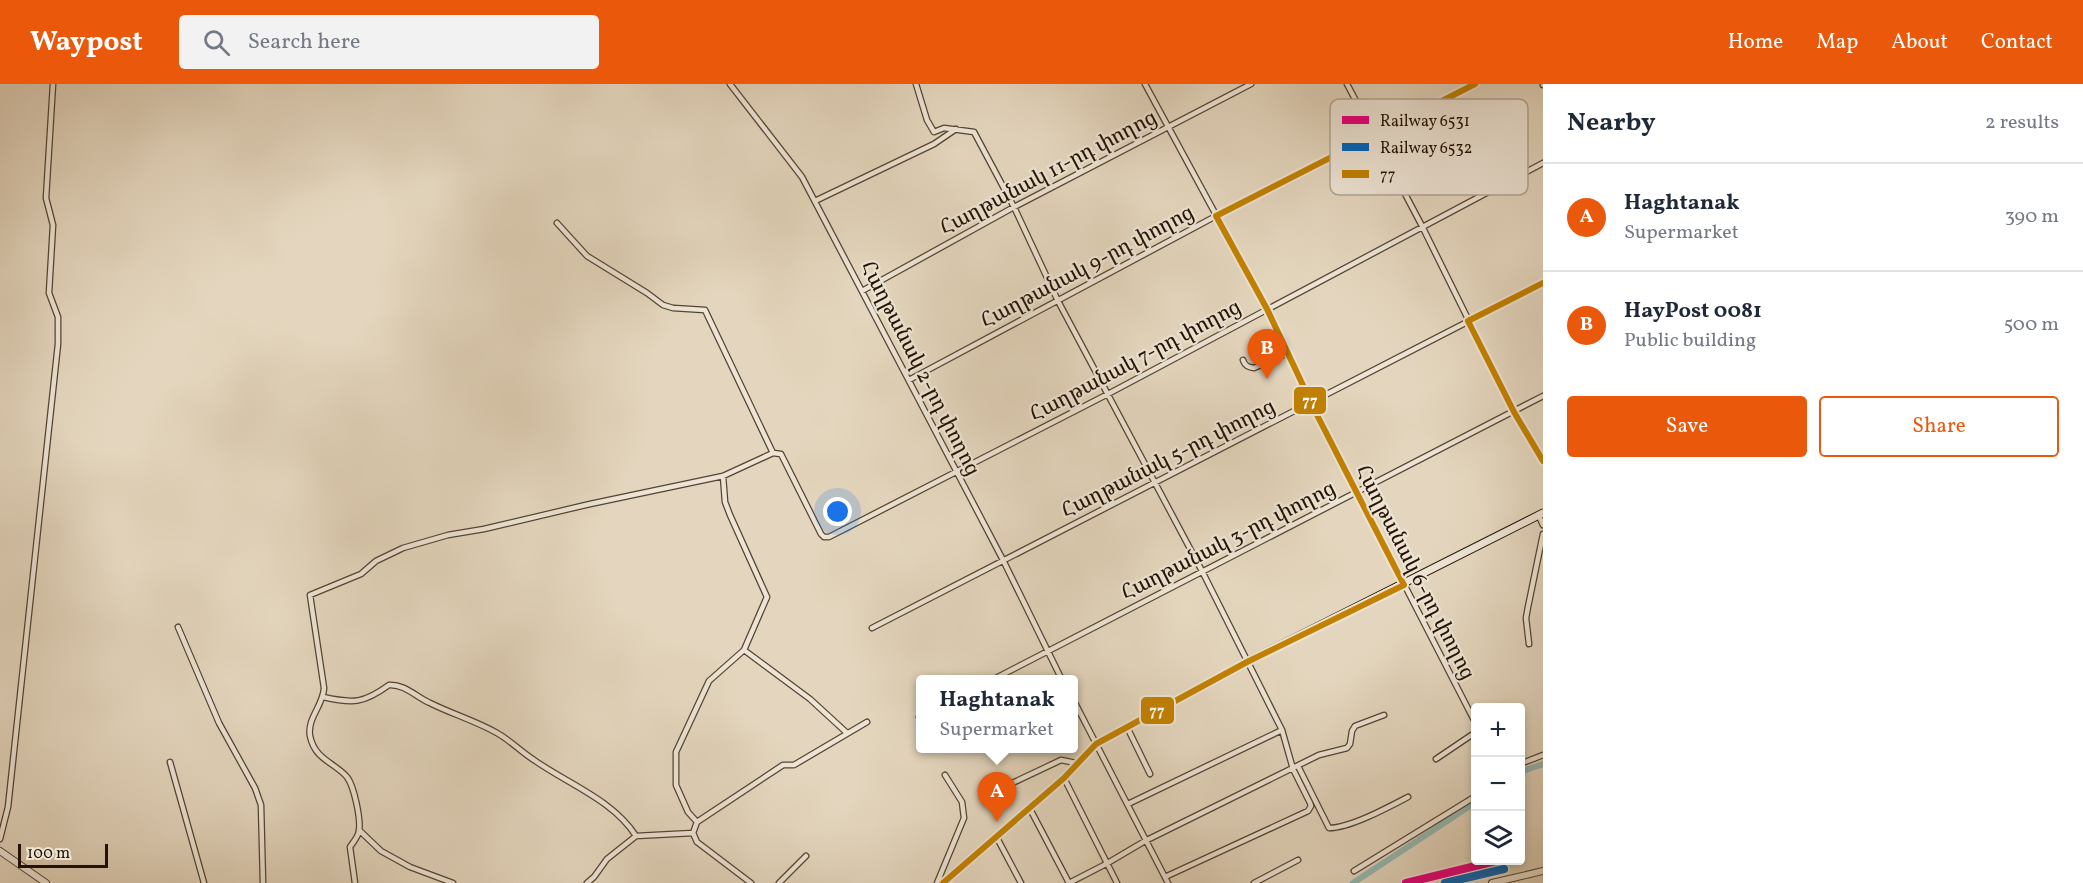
<!DOCTYPE html>
<html lang="en">
<head>
<meta charset="utf-8">
<style>
	body { margin:0; font-family:Vollkorn,"Noto Serif Armenian",serif; background:#f2f2f3; color:#1f2937 }
	.controls { position:absolute; right:18px; bottom:18px; display:grid; overflow:hidden; border-radius:6px; box-shadow:0 3px 9px #0003 }
	.controls button { width:54px; height:54px; display:grid; place-items:center; padding:0; border:0; border-bottom:2px solid #e0e1e3; background:#fff; color:#1f2937; font:30px sans-serif }
	.scale { position:absolute; left:18px; bottom:15px; width:90px; box-sizing:border-box; padding-left:6px; border:3px solid #231302; border-top:0; font-size:16px; line-height:21px; white-space:nowrap; color:#231302; -webkit-text-stroke:4px #ede4d5; paint-order:stroke }
	.you { position:absolute; left:838px; top:428px; width:21px; height:21px; margin:-15px; border:4px solid #fff; border-radius:50%; background:#1a73e8; box-shadow:0 0 0 9px #1a73e833 }
	.badge { display:grid; place-items:center; width:39px; height:39px; border-radius:50%; background:#ea580c; color:#fff; font-size:20px; font-weight:700 }
	.pin { position:absolute; translate:-50% -50px; filter:drop-shadow(0 2px 3px #0008) }
	.pin::after { content:''; position:absolute; top:32px; width:21px; height:18px; background:inherit; clip-path:polygon(0 0,100% 0,50% 100%) }
	.popup { position:absolute; left:916px; top:591px; width:162px; height:78px; box-sizing:border-box; display:grid; place-content:center; border-radius:6px; background:#fff; filter:drop-shadow(0 2px 4px #0005); font-size:20px; white-space:nowrap; color:#747a83 }
	.popup b { font-size:22px; color:#1f2937 }
	.popup::after { content:''; position:absolute; left:50%; top:100%; margin-left:-12px; border:12px solid transparent; border-top-color:#fff }
	.list { margin:0; padding:0; list-style:none }
	h2 { display:flex; justify-content:space-between; align-items:center; height:78px; margin:0; padding:0 24px; font-size:26px }
	h2 small { font-size:20px; font-weight:400; color:#747a83 }
	.list li { display:grid; grid-template-columns:39px 1fr auto; gap:18px; align-items:center; box-sizing:border-box; height:108px; padding:0 24px; border-top:2px solid #e0e1e3 }
	.list b { display:block; font-size:22px; white-space:nowrap }
	.list p { margin:0; font-size:20px; white-space:nowrap; color:#747a83 }
	.list em { font-size:20px; font-style:normal; color:#747a83 }
	.actions { display:flex; gap:12px; padding:18px 24px }
	.actions a { flex:1; padding:14px 0; border:2px solid #ea580c; border-radius:6px; text-align:center; font-size:21px; color:#ea580c }
	.actions .main { background:#ea580c; color:#fff }
	.icon { flex:none; width:33px; height:33px; fill:none; stroke:currentColor; stroke-width:2; stroke-linecap:round; stroke-linejoin:round }
	.map { position:relative; flex:none; width:1543px; height:799px; overflow:hidden }
	header { display:flex; align-items:center; gap:36px; box-sizing:border-box; height:84px; padding:0 30px; background:#ea580c; color:#fff }
	header strong { font-size:28px }
	nav { display:flex; gap:33px; margin-inline-start:auto; font-size:21px }
	.search { width:420px; height:54px; background:#f2f2f3; display:flex; align-items:center; gap:15px; box-sizing:border-box; padding:0 21px; border-radius:6px; color:#747a83; font-size:22px }
	main { display:flex }
	aside { flex:1; background:#fff }
	.map>svg:first-child { display:block }
	.lines { fill:none; stroke-linecap:round; stroke-linejoin:round }
	.canal { stroke:#95b9b5; stroke-width:6 }
	.minor-casing { stroke:#534431; stroke-width:7 }
	.tertiary-casing { stroke:#534431; stroke-width:8 }
	.secondary-casing { stroke:#231302; stroke-width:9 }
	.minor { stroke:#ede4d5; stroke-width:4.5 }
	.tertiary { stroke:#ede4d5; stroke-width:6 }
	.secondary { stroke:#ede4d5; stroke-width:7 }
	.bus-1-casing { stroke:#ede4d5; stroke-width:10 }
	.bus-1 { stroke:#c28100; stroke-width:6 }
	.rail-1-casing { stroke:#ede4d5; stroke-width:12 }
	.rail-2-casing { stroke:#ede4d5; stroke-width:12 }
	.rail-1 { stroke:#e5007d; stroke-width:8 }
	.rail-2 { stroke:#0065bd; stroke-width:8 }
	.labels { text-anchor:middle; stroke-width:4.5; stroke-linejoin:round; paint-order:stroke }
	.street-label { font-size:21px; fill:#231302; stroke:#ede4d5 }
	.key { fill:#ede4d5; stroke:#b0a596; stroke-width:1.5 }
	.key-label { font-size:16px; fill:#231302 }
	.line-badge { stroke:#ede4d5; stroke-width:2 }
	.badge-label { font-size:16px; text-anchor:middle; font-weight:bold; fill:#fff }
</style>
</head>
<body>
<header>
<strong>Waypost</strong>
<div class="search"><svg class="icon" aria-label="search" viewBox="0 0 24 24"><circle cx="10" cy="10" r="6"/><path d="M15 15l6 6"/></svg>Search here</div>
<nav><a>Home</a><a>Map</a><a>About</a><a>Contact</a></nav>
</header>
<main>
<div class="map">
<svg width="1543" height="799" viewBox="0 0 1543 799">
	<rect width="100%" height="100%" fill="#e4d6be"/>
	<filter id="stains"><feTurbulence type="fractalNoise" baseFrequency=".00333" numOctaves="4"/><feColorMatrix values="0 0 0 0 .2 0 0 0 0 .09 0 0 0 0 .02 0 0 0 .5 -.17"/></filter>
	<radialGradient id="worn" r=".72"><stop offset=".6" stop-color="#630" stop-opacity="0"/><stop offset="1" stop-color="#630" stop-opacity=".3"/></radialGradient>
	<g class="lines">
		<!-- canal -->
		<path class="canal" d="M1520,688L1543,680
			M1353,799L1476,718"/>
		<!-- minor casing -->
		<g class="minor-casing">
			<path id="minor" d="M730,0L802,93L1003,476L1062,596
				M916,0L927,36L934,48L944,44L974,48L1014,123L1058,217L1202,487L1282,646L1293,685L1310,719L1311,722L1308,727L1165,793
				M1145,0L1267,225L1317,331L1476,640
				M1347,0L1422,142L1514,328L1543,377
				M1543,0V1
				M815,117L934,60L956,45
				M557,139L587,172L647,209L663,221L673,224L705,226L773,369
				M862,207L1014,123L1251,0
				M1243,276C1245,282 1248,283 1254,284L1288,269
				M909,296L1216,132L1366,57L1475,0
				M1539,432L1543,441
				M178,543L219,639L255,704L261,721L263,799
				M872,544L1543,199
				M1529,560L1526,534L1528,523L1543,450
				M744,566L810,615L847,649
				M992,596L1543,312
				M323,613C354,620 364,619 389,601C405,600 416,613 430,619C452,630 476,637 497,649C510,656 521,668 534,676C568,700 613,716 636,752
				M1074,617L1168,799
				M919,633L920,632
				M1127,643L1150,690
				M1436,675L1476,648
				M170,678L204,799
				M1520,680L1543,671
				M1298,682L1329,744C1350,744 1389,723 1408,713
				M1064,694L1117,799
				M1004,703L1061,676L1076,679
				M1128,720L1282,646
				M1029,723L1069,799
				M697,738L688,728L676,701V668L709,597L744,566L767,513L730,431L725,418L723,392
				M359,746L381,767L410,783L453,799
				M996,752L1021,799
				M0,755L8,723L58,260V233L49,209L53,141L46,114L53,0
				M1354,787L1476,712
				M355,799L350,763C354,757 358,753 359,747C361,735 354,702 347,693C334,678 315,676 310,652C307,634 323,622 324,604L310,511L361,490L376,477L403,464L448,451L484,445L590,420L723,392L773,369L781,370L821,450L824,453H829L1108,310L1543,79
				M587,799L594,793L607,775L636,752L693,749
				M751,799L697,758L693,749L697,738L783,681H794L867,638
				M779,799L806,772
				M937,799L964,734L962,718L945,691
				M1069,799L1106,780L1145,757L1319,671L1347,664L1350,660L1352,647L1355,642L1384,631
				M1254,799L1298,776"/>
		</g>
		<!-- tertiary casing -->
		<g class="tertiary-casing">
			<path id="tertiary" d="M0,767L46,799
				M1492,799L1543,787"/>
		</g>
		<!-- secondary casing -->
		<g class="secondary-casing">
			<path id="secondary" d="M943,799L1064,694L1096,660L1247,578L1543,429"/>
		</g>
		<!-- minor -->
		<use href="#minor" class="minor"/>
		<!-- tertiary -->
		<use href="#tertiary" class="tertiary"/>
		<!-- secondary -->
		<use href="#secondary" class="secondary"/>
		<!-- bus-1 casing -->
		<g class="bus-1-casing">
			<path id="bus-1" d="M1216,132L1267,225L1317,331L1404,501
				M1216,132L1475,0
				M1468,237L1514,328L1543,377
				M1468,237L1543,199
				M943,799L1064,694L1096,660L1247,578L1404,501"/>
		</g>
		<!-- bus-1 -->
		<use href="#bus-1" class="bus-1"/>
		<!-- rail-1 casing -->
		<g class="rail-1-casing">
			<path id="rail-1" d="M1406,799L1500,776"/>
		</g>
		<!-- rail-2 casing -->
		<g class="rail-2-casing">
			<path id="rail-2" d="M1445,799L1504,785"/>
		</g>
		<!-- rail-1 -->
		<use href="#rail-1" class="rail-1"/>
		<!-- rail-2 -->
		<use href="#rail-2" class="rail-2"/>
	</g>
	<g class="labels">
		<!-- street labels -->
		<g class="street-label">
			<text transform="translate(1048 88) rotate(-28)" y="7">Հաղթանակ 11-րդ փողոց</text>
			<text transform="translate(1087 182) rotate(-28)" y="7">Հաղթանակ 9-րդ փողոց</text>
			<text transform="translate(1135 276) rotate(-28)" y="7">Հաղթանակ 7-րդ փողոց</text>
			<text transform="translate(921 284) rotate(63)" y="7">Հաղթանակ 2-րդ փողոց</text>
			<text transform="translate(1168 374) rotate(-27)" y="7">Հաղթանակ 5-րդ փողոց</text>
			<text transform="translate(1228 456) rotate(-27)" y="7">Հաղթանակ 3-րդ փողոց</text>
			<text transform="translate(1416 488) rotate(63)" y="7">Հաղթանակ 6-րդ փողոց</text>
		</g>
	</g>
	<!-- legend -->
	<rect x="1330" y="15" width="198" height="96" rx="9" class="key"/>
	<rect x="1342" y="32" width="27" height="8" fill="#e5007d"/>
	<rect x="1342" y="59" width="27" height="8" fill="#0065bd"/>
	<rect x="1342" y="86" width="27" height="8" fill="#c28100"/>
	<g class="key-label">
		<text x="1380" y="42">Railway 6531</text>
		<text x="1380" y="69">Railway 6532</text>
		<text x="1380" y="96">77</text>
	</g>
	<g class="line-badge">
		<rect x="1293" y="302" width="34" height="29" rx="6" fill="#c28100"/>
		<rect x="1140" y="612" width="35" height="29" rx="6" fill="#c28100"/>
	</g>
	<g class="badge-label">
		<text x="1310" y="322">77</text>
		<text x="1157" y="632">77</text>
	</g>
	<rect width="100%" height="100%" filter="url(#stains)"/>
	<rect width="100%" height="100%" fill="url(#worn)"/>
</svg>
<div class="controls">
<button>+</button>
<button>−</button>
<button><svg class="icon" aria-label="layers" viewBox="0 0 24 24"><path d="M12 4l9 5-9 5-9-5zM3 14l9 5 9-5"/></svg></button>
</div>
<div class="scale">100 m</div>
<div class="you"></div>
<div class="pin badge" style="left:997px;top:738px">A</div>
<div class="popup"><b>Haghtanak</b>Supermarket</div>
<div class="pin badge" style="left:1267px;top:295px">B</div>
</div>
<aside>
<h2>Nearby<small>2 results</small></h2>
<ul class="list">
<li><span class="badge">A</span><div><b>Haghtanak</b><p>Supermarket</p></div><em>390 m</em></li>
<li><span class="badge">B</span><div><b>HayPost 0081</b><p>Public building</p></div><em>500 m</em></li>
</ul>
<div class="actions"><a class="main">Save</a><a>Share</a></div>
</aside>
</main>
</body>
</html>
